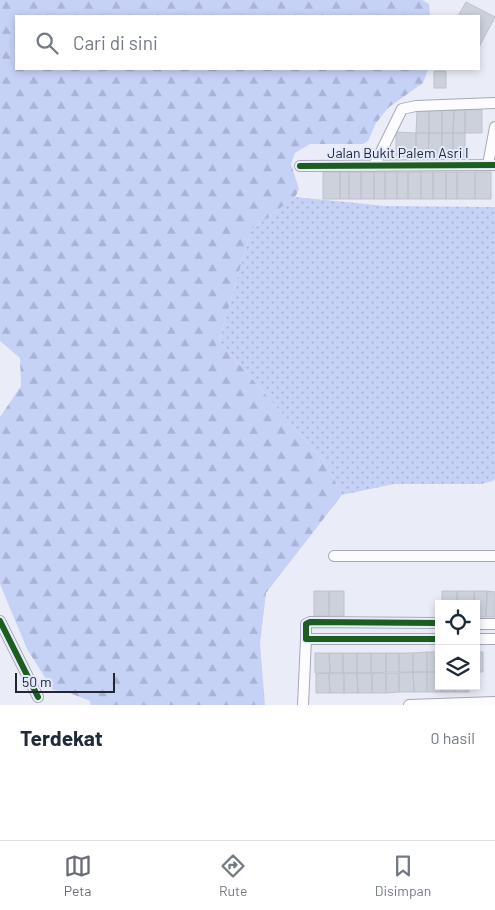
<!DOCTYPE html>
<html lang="id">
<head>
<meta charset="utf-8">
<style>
	body { margin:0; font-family:Barlow,sans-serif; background:#f6f6f7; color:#1f2937 }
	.controls { position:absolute; right:15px; bottom:15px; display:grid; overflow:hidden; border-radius:0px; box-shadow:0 2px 8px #0003 }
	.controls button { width:45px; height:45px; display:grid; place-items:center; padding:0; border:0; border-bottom:1px solid #e0e1e3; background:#fff; color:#1f2937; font:25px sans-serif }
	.scale { position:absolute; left:15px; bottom:12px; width:100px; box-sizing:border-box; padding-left:5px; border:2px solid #232632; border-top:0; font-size:14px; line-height:18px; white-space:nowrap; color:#232632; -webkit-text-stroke:4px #e4eafd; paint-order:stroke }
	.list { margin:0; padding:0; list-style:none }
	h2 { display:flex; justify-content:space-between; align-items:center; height:65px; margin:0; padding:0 20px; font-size:21px }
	h2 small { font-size:16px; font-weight:400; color:#747a83 }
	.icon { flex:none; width:28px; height:28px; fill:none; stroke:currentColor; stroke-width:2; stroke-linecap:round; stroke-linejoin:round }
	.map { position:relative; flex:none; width:495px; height:705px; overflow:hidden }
	.search { position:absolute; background:#fff; box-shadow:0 2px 8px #0003; left:15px; right:15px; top:15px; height:55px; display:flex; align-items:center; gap:12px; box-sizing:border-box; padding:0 18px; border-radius:0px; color:#747a83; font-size:19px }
	.sheet { height:135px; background:#fff }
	nav { display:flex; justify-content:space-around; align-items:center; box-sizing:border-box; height:70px; border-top:1px solid #e0e1e3; background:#fff; font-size:14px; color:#747a83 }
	nav a { display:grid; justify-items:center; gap:2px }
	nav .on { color:#696c77 }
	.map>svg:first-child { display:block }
	.grass { fill:url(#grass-dots) }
	.forest { fill:url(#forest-firs) }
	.building { fill:#cdd1db; stroke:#bfc2cd }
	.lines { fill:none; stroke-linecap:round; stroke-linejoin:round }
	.minor-casing { stroke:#a6a9b3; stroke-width:12 }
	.minor { stroke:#fcfcfe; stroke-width:10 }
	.cycleway-casing { stroke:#e4eafd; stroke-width:9 }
	.cycleway { stroke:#1b5e20; stroke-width:6 }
	.labels { text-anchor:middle; stroke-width:4; stroke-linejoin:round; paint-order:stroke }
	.street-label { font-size:14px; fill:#232632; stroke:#e4eafd }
</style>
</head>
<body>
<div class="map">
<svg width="495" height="705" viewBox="0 0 495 705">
	<defs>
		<pattern id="grass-dots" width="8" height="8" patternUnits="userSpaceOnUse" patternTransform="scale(1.25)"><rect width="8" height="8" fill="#c6d1f6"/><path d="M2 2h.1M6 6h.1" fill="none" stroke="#aab3d3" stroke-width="1.8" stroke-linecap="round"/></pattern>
		<pattern id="forest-firs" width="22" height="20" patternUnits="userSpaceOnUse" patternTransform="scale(1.25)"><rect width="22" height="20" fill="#c6d1f6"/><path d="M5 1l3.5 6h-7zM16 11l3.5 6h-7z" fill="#aab3d3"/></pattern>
	</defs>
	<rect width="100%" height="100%" fill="#eaedf7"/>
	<!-- grass -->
	<path class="grass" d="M295,197L386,206L495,207V480L482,484H394L342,495L327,465L219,341L251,230Z"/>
	<!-- forest -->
	<path class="forest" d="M0,0H422L429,4L430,16H16V69H428L423,83L389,107L376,123L368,141L363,144H310L295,153L291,164L299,189L295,197L251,230L219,341L327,465L342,495L266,593L260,643L265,705H91L90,701L67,692L53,690L27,649L0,584V417L21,386L20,358L0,341Z"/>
	<!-- building -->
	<path class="building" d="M466,2L495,17L479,47V16H458Z
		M434,71H446V88H434Z
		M417,110H429V133H416Z
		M429,110H442V133H429Z
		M442,110H454L453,133H442Z
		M454,110H465V133H453Z
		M465,110H482V133H465Z
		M396,132L416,133V157L396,156Z
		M416,133H429L428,157H416Z
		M429,133H442L441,157H428Z
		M442,133H453V157H441Z
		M453,133H465V157H453Z
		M323,172H340V199H323Z
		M340,172H349V199H340Z
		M349,172H361V199H349Z
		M361,172H374V199H361Z
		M374,172H385V199H374Z
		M385,172H397V199H385Z
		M397,172H408V199H397Z
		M408,172H421V199H408Z
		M421,172H433V199H421Z
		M433,172H446V199H433Z
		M446,172H457V199H446Z
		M457,172H475V199H457Z
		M475,172H491V199H475Z
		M314,591H329V616H314Z
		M329,591H344V616H329Z
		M442,591H457V604H442Z
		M457,591H474V604H457Z
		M474,591H487L486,617H476Z
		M487,591L495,592V617H486Z
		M427,652H439V672H427Z
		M427,652V672H413V653Z
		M476,652H483V672H476Z
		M315,653H329L330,673H315Z
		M329,653H343V673H330Z
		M343,653H357V673H343Z
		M357,653H371V673H357Z
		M371,653H386V672L371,673Z
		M386,653H399V672H386Z
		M399,653H413V672H399Z
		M413,672L414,692H399V673Z
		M413,672H427V692H414Z
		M427,672H439V686H441V692H427Z
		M329,673L330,693H316V674Z
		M329,673H344V693H330Z
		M344,673H357L358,693H344Z
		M357,673H372V693H358Z
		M372,673H386V693H372Z
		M386,673H399V692L386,693Z
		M441,686H455V692H441Z
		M455,686H469V692H455Z"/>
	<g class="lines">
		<!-- minor casing -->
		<g class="minor-casing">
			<path id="minor" d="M488,165L495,127
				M300,166L495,165
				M374,166L402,109L416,106L495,103
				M334,556H495
				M0,621L38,697
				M439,623L310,622L306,624V639H439
				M476,624H495
				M476,639H495
				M303,705L306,639
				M409,705L495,702"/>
		</g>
		<!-- minor -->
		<use href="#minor" class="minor"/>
		<!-- cycleway casing -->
		<g class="cycleway-casing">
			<path id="cycleway" d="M300,166L495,165
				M0,621L38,697
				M439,623L310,622L306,624V639H439"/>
		</g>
		<!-- cycleway -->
		<use href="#cycleway" class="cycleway"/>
	</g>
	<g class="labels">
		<!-- street labels -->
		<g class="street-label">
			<text x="398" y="158">Jalan Bukit Palem Asri I</text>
		</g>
	</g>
</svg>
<div class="controls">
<button><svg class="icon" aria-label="locate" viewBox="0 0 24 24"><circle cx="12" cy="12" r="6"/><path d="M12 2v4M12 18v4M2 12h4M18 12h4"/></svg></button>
<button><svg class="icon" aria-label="layers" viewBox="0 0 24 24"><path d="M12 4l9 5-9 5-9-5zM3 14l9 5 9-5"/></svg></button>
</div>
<div class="scale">50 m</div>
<div class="search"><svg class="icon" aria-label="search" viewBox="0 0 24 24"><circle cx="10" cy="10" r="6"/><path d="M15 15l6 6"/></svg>Cari di sini</div>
</div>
<section class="sheet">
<h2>Terdekat<small>0 hasil</small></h2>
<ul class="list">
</ul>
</section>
<nav>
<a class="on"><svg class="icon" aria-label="map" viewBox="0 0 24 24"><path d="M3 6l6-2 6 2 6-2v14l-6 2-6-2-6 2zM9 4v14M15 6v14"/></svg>Peta</a>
<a><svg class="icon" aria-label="directions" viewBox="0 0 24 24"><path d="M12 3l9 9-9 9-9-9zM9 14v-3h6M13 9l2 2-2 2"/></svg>Rute</a>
<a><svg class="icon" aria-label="saved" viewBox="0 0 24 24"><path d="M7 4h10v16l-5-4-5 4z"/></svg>Disimpan</a>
</nav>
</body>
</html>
